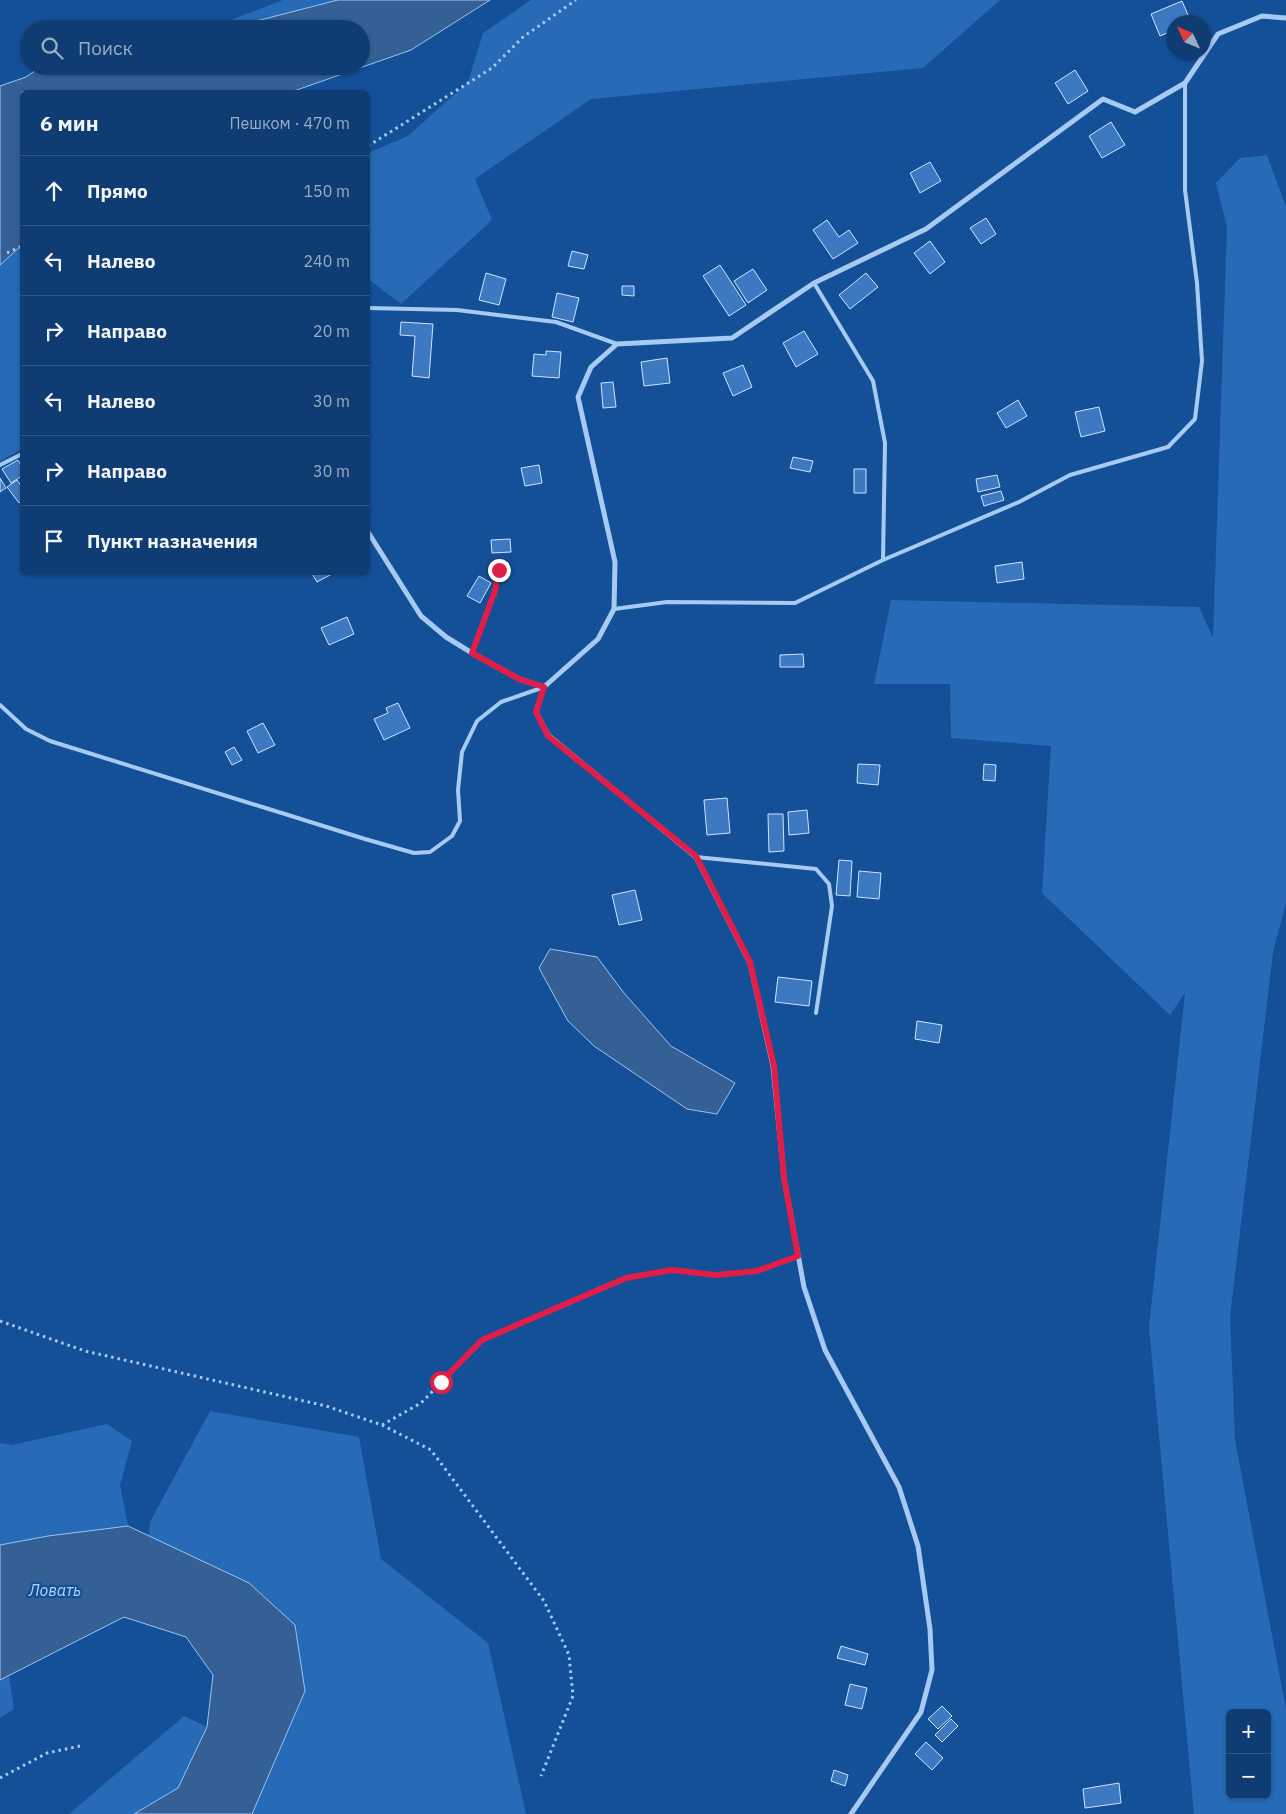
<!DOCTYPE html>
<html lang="ru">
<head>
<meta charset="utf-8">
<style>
	body { margin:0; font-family:"IBM Plex Sans",sans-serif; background:#1d477a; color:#f1f3f6 }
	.controls { position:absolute; right:15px; bottom:15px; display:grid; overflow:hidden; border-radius:8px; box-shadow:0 1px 4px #0004 }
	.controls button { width:45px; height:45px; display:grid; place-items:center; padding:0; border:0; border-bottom:1px solid #2f5684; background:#0f3c72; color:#f1f3f6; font:25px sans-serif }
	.compass { position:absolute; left:1166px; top:15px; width:45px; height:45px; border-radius:50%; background:#0f3c72; box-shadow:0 1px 4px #0004; rotate:314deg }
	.stop { position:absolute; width:15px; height:15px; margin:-11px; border:4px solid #e11d48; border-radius:50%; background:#fff }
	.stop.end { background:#e11d48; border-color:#fff; box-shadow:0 1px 5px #0008 }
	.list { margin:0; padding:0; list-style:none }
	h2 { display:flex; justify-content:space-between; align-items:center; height:65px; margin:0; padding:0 20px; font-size:21px }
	h2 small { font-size:16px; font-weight:400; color:#9badc4 }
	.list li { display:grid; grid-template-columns:32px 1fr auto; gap:15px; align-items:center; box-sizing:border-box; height:70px; padding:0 20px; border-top:1px solid #2f5684 }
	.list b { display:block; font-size:19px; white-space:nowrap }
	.list em { font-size:16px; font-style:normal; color:#9badc4 }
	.icon { flex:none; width:28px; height:28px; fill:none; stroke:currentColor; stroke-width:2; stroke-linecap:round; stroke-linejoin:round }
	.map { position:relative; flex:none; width:1286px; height:1814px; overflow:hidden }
	.search { position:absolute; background:#0f3c72; box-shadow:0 1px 4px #0004; left:20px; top:20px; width:350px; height:55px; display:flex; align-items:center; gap:12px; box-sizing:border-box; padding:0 18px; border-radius:28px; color:#9badc4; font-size:19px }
	.panel { position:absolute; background:#0f3c72; box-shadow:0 1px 4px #0004; left:20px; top:90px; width:350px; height:485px; border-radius:8px }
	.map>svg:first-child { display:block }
	.green { fill:#276ab6; fill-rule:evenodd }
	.water { fill:#346095; stroke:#99c5f6 }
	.building { fill:#3d79c0; stroke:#cee4fd }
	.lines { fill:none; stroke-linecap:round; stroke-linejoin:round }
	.path { stroke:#a7caf3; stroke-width:3; stroke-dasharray:2.5 4; stroke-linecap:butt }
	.lane { stroke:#a7caf3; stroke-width:4 }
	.street { stroke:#a7caf3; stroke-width:5 }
	.route { stroke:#e11d48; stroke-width:6 }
	.labels { text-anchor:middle; stroke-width:4.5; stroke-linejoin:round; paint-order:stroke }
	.water-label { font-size:16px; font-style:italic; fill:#b3d4f9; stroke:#145098 }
</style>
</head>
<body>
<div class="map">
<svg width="1286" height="1814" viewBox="0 0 1286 1814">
	<rect width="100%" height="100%" fill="#145098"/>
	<!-- green -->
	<path class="green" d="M283,0H338L225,29H207Z
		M531,0H1000L923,68L591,99L475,179L492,220L401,304L368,279V153L408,136L468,82L483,33Z
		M1267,155L1286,207V903L1273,952L1230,1317L1235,1440L1286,1709V1814H1194L1149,1327L1185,993L1170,1015L1042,893L1051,746L951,738L950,684H874L891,600L1199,607L1213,638L1227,227L1216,183L1240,158ZM1230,1713H1267V1795H1230Z
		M22,245V449L0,461V265Z
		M210,1411L359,1437L381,1559L488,1643L526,1814H252L305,1691L149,1536L150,1522Z
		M107,1424L132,1441L120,1485L128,1526L0,1549V1443L12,1445Z
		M9,1675L14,1709L0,1718V1680Z
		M184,1716L207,1727L178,1788L134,1814H69Z"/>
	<!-- water -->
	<path class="water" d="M338,0H490L411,50L291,92H22V245L0,265V86L26,77L42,66H361V29H225Z
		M550,949L597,957L624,993L671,1046L735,1083L717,1114L687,1109L594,1046L568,1021L539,968Z
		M128,1526L249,1583L295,1625L305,1691L252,1814H134L178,1788L207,1727L213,1675L186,1637L124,1617L0,1680V1545L48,1536Z"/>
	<!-- building -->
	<path class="building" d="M1182,1L1191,22H1174V30L1160,36L1151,14Z
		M1075,70L1088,91L1068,104L1055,83Z
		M1111,122L1125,145L1102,158L1089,136Z
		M930,162L941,181L920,193L910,173Z
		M986,218L996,234L981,244L970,228Z
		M827,220L839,237L849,230L858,243L833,259L813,230Z
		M930,241L945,262L930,274L914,253Z
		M572,251L588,255L584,269L568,266Z
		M720,265L746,305L729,316L703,276Z
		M753,269L767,290L748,303L734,281Z
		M486,273L506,279L499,305L479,300Z
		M866,273L878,287L850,309L839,295Z
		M622,286H634V296L622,295Z
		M557,293L579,298L573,322L552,317Z
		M401,322L433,324L429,378L412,376L415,336L400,335Z
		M804,331L818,354L796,367L783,343Z
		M546,351L561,352L559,378L532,376L534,354L546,355Z
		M667,358L670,383L644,386L641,362Z
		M743,365L752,387L733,396L723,373Z
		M613,382L616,407L603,408L601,383Z
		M1018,400L1027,416L1006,428L997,413Z
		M1099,407L1105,431L1081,437L1075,412Z
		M793,457L813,461L810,472L790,468Z
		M18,460L22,467V476L11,483L2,469Z
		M539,465L542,483L525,486L521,468Z
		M854,469H866V493H854Z
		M997,475L1000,487L978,492L976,479Z
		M0,478L6,488L0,492Z
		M17,480L22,487V500L19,503L7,487Z
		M1001,491L1004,500L984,506L981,496Z
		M510,539L511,552L492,553L491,540Z
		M1022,562L1024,579L997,583L995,566Z
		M311,572H334V573L317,582Z
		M479,576L491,583L480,603L467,596Z
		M347,617L354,634L329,645L321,628Z
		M803,654L804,667H780V655Z
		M398,703L410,728L384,740L374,719L388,713L386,708Z
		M263,723L275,745L258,753L247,731Z
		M234,747L242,760L232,765L225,752Z
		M858,764L880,765L878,785L857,783Z
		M984,764L996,765L995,781L983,780Z
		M727,798L730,833L707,835L704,800Z
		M807,810L809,833L789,835L788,812Z
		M768,814H783L784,851L769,852Z
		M839,860L852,861L850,896L836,895Z
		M859,871L881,873L879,899L857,897Z
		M635,890L642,920L619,925L612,895Z
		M778,977L812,981L809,1006L775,1002Z
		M917,1021L942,1025L939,1043L915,1039Z
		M841,1646L868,1654L865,1665L837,1658Z
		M850,1684L867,1688L862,1709L845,1705Z
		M942,1706L952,1716L938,1729L928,1719Z
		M951,1719L958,1726L942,1742L935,1735Z
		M926,1742L943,1758L932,1770L915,1754Z
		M834,1770L848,1775L845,1786L831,1781Z
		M1119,1783L1121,1803L1085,1808L1083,1789Z"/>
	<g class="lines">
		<!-- path -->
		<path class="path" d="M368,146L492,68L523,37L576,0
			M7,253L22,246
			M0,1321L85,1351L326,1406L382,1425L421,1403L483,1340L626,1278L671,1270L716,1275L757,1271L790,1259
			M382,1425L431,1450L544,1601L569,1655L573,1696L541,1776
			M0,1778L47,1753L80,1746"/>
		<!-- lane -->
		<path class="lane" d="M814,283L873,381L885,443L883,560
			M368,308L457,310L556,322L617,344
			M0,465L22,454
			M614,609L667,602L795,603L883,560L1019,502L1070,475L1168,447L1195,419L1202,361L1197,283L1185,190V83
			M472,653L495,591L499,570
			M0,705L26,729L50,741L365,839L414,853L430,852L452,836L460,821L458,790L462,752L477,721L501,702L544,687
			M696,857L816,869L829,884L832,906L816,1013"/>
		<!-- street -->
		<path class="street" d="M368,532L421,616L446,637L472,653L519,679L544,687L536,712L548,735L696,857L750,963L773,1066L784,1178L804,1287L825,1350L899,1487L918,1546L930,1629L932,1670L921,1712L851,1814
			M544,687L598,639L614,609L615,562L578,397L591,367L617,344L732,338L814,283L926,229L1103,99L1135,112L1185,83L1218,34L1262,16L1286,18"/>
	</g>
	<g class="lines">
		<!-- route -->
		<path class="route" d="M441,1382L482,1340L626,1278L672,1270L716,1275L757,1271L798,1256L784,1178L774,1066L750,962L696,856L548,736L536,712L544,687L519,679L472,653L495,591L499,570"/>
	</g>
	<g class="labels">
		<!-- water labels -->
		<g class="water-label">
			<text x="55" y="1596">Ловать</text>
		</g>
	</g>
</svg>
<div class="controls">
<button>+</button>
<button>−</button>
</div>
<svg class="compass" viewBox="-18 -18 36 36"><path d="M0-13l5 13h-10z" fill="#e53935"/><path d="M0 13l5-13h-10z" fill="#9badc4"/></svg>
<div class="stop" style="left:441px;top:1382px"></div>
<div class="stop end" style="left:499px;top:570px"></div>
<div class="search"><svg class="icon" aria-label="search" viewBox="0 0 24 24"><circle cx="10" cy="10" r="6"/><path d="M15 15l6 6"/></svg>Поиск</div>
<section class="panel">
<h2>6 мин<small>Пешком · 470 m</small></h2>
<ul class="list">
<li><svg class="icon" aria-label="ahead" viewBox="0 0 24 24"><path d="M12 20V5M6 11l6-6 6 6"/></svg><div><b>Прямо</b></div><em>150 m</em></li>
<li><svg class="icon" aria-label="left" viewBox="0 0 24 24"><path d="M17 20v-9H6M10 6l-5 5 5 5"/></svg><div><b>Налево</b></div><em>240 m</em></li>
<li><svg class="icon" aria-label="right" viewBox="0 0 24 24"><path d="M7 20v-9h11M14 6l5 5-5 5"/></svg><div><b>Направо</b></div><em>20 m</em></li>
<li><svg class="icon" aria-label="left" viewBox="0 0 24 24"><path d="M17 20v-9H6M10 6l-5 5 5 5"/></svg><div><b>Налево</b></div><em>30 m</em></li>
<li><svg class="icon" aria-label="right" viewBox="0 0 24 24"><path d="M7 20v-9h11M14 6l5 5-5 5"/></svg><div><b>Направо</b></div><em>30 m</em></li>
<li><svg class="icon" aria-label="arrive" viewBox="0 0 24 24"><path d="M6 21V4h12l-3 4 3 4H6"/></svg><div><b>Пункт назначения</b></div></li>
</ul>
</section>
</div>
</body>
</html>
